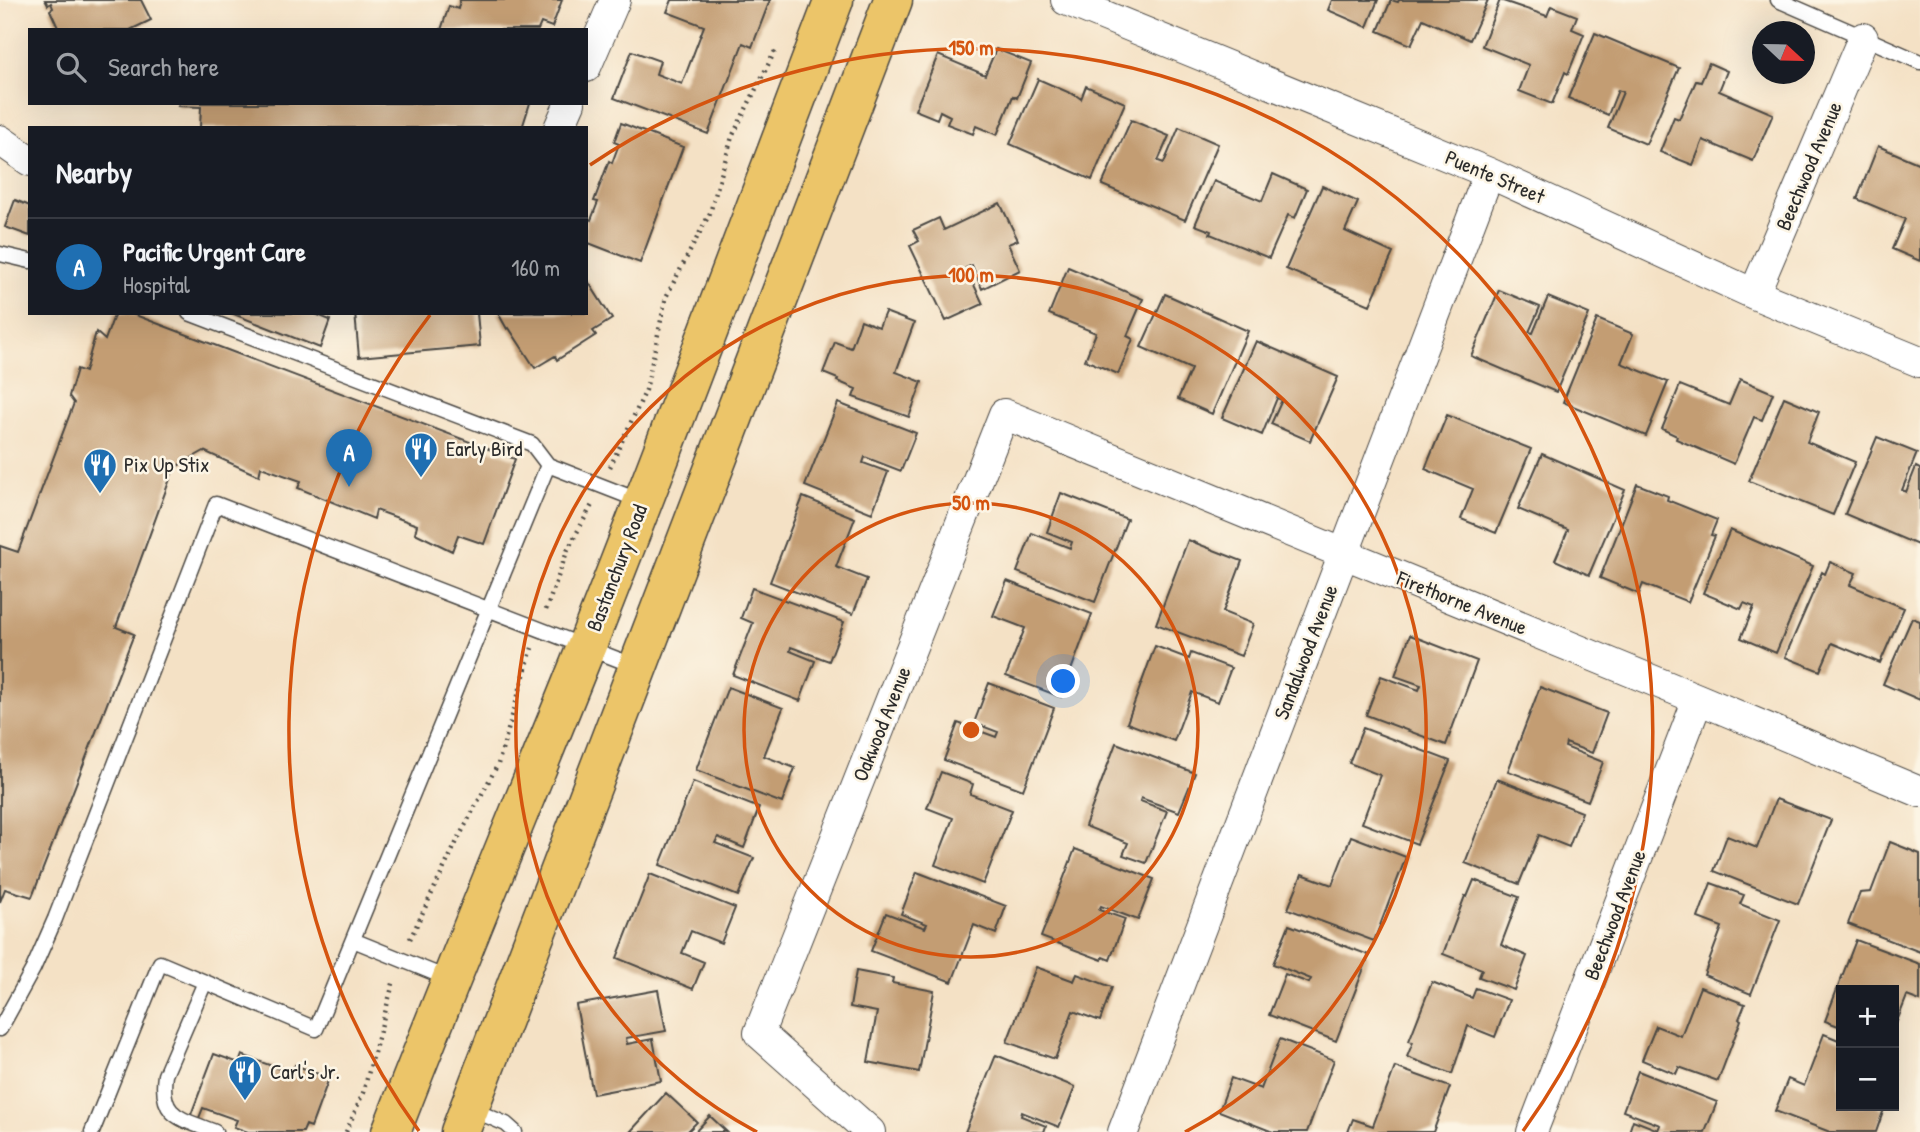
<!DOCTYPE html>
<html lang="en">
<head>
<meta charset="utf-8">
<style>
	:root { --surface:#171b24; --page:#242831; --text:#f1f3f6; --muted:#9ea1a6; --line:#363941; --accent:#1f6fb2 }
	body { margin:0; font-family:"Patrick Hand",sans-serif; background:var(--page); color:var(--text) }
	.controls { position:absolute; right:21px; bottom:21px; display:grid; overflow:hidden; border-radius:0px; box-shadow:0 7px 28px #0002 }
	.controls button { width:63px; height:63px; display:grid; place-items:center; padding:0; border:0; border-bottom:2px solid var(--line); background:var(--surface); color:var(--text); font:35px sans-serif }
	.compass { position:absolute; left:1752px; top:21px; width:63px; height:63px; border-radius:50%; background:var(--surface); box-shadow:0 7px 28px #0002; rotate:112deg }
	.you { position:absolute; left:1064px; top:682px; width:24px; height:24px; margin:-18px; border:5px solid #fff; border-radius:50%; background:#1a73e8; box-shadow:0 0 0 10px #1a73e833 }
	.badge { display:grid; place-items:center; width:46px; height:46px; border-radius:50%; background:var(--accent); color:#fff; font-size:23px; font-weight:700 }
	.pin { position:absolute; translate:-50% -58px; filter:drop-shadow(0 2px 4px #0008) }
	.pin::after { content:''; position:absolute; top:37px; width:24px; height:21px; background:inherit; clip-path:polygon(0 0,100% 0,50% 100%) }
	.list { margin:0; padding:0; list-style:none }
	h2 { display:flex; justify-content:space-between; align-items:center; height:91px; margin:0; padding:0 28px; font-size:30px }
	h2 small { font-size:23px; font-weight:400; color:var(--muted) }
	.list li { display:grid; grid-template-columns:46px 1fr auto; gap:21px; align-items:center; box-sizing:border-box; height:98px; padding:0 28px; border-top:2px solid var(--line) }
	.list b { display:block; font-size:26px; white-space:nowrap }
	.list p { margin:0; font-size:23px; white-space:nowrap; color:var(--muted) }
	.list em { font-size:23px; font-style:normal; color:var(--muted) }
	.icon { flex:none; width:38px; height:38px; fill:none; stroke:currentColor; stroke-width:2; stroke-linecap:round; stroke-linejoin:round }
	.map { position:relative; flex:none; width:1920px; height:1132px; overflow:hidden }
	.search { position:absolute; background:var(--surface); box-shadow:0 7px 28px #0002; left:28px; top:28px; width:560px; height:77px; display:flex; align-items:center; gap:18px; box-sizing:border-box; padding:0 24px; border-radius:0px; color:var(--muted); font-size:26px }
	.panel { position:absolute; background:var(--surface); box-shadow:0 7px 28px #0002; left:28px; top:126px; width:560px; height:189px; border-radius:0px }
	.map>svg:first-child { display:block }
	.building { fill:#c39d73 }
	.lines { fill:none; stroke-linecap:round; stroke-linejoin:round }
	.lane-casing { stroke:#494642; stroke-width:17 }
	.street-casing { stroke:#494642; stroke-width:32 }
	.primary-casing { stroke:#494642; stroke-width:41 }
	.path { stroke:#494642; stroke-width:4.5; stroke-dasharray:2 5; stroke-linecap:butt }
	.lane { stroke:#fff; stroke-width:14 }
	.street { stroke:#fff; stroke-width:30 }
	.primary { stroke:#ecc569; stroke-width:38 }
	.ring { fill:none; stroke:#d5540f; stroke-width:3.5 }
	.labels { text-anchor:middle; stroke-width:5; stroke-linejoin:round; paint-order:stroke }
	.street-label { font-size:21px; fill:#2b2b2b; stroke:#fcf5e5 }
	.poi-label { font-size:21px; fill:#2b2b2b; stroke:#fcf5e5; text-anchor:start }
	.centre { fill:#d5540f; stroke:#fcf5e5; stroke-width:3.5 }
	.ring-label { font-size:21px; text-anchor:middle; font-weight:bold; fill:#d5540f; stroke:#fcf5e5; stroke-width:5; stroke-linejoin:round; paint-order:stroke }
</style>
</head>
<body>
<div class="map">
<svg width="1920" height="1132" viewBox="0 0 1920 1132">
	<rect width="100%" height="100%" fill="#fcf5e5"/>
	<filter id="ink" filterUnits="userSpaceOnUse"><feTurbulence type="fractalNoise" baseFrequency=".0143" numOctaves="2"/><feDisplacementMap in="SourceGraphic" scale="14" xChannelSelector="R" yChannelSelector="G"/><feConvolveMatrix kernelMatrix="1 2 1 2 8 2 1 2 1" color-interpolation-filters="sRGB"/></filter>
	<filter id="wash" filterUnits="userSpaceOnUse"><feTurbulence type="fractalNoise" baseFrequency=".00686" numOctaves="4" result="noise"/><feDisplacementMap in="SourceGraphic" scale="28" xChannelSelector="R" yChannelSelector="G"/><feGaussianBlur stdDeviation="1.57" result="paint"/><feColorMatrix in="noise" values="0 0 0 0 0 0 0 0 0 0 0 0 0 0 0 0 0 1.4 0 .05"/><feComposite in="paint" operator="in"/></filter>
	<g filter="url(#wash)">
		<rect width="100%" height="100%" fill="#f4e1c5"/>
		<g id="blocks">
			<path class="building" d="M45 0H141L151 20 130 30H59L50 10 53 8 51 3 48 5Z
				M460 0H562L552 27 541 23 538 30H441L449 6 458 9Z
				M672 0H770L752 47 743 43 708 134 614 98 632 51 660 61 656 74 682 84 704 26 667 12Z
				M1332 0H1378L1367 27 1328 10Z
				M1391 0 1398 2 1399 0H1488L1470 40 1423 19 1411 45 1378 31Z
				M1500 0 1547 16 1551 6 1577 16 1572 29 1584 34 1568 74 1565 72 1552 104 1519 91 1529 65 1482 46Z
				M1595 33 1679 68 1646 144 1608 128 1623 92 1618 90 1608 115 1568 98Z
				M996 49 1031 63 1017 98 1013 96 997 135 976 126 973 134 947 124 950 116 940 111 937 119 915 110 938 55 985 75Z
				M1709 63 1727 71 1719 91 1773 114 1753 161 1703 140 1693 165 1660 152 1674 117 1679 119 1696 81 1701 82Z
				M1038 79 1077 96 1081 99 1086 86 1125 103 1092 180 1010 144Z
				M179 103H530L522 128H200L201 107 178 106Z
				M1131 120 1169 136 1158 161 1164 163 1179 127 1218 144 1185 220 1102 185Z
				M621 123 683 147 640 263 586 242V218L591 220 598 202 594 201 609 161 612 163 619 144 614 142Z
				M1878 146 1920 164V261L1892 249 1905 219 1857 199Z
				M1273 174 1307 189 1295 218 1288 215 1269 258 1210 234 1211 231 1195 225 1214 181 1262 201Z
				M1322 186 1358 202 1345 231 1393 253 1370 305 1286 269Z
				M15 200 30 206V236L5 227Z
				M1000 203 1018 240 1008 244 1020 270 982 289 972 265 966 268 983 304 946 321 910 246 919 241 913 230 939 218 944 230Z
				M1068 267 1143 299 1127 336 1133 339 1118 374 1085 360 1096 333 1049 314Z
				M586 278 612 319 593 331 596 335 557 360 555 356 535 368 509 328 507 329 498 313H586Z
				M1499 290 1540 307 1529 332 1533 333 1548 297 1589 314 1556 392 1471 356Z
				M1165 294 1248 331 1212 414 1178 399 1191 369 1141 347Z
				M885 312 914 323 896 372 922 382 909 417 853 397 856 389 837 381 838 379 823 373 835 342 851 348 861 320 879 327Z
				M115 313H130L515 459 484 544 458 535 452 551 415 533 417 525 376 510 374 519 298 488 301 481 261 467 259 476 204 451 174 468 116 627 134 634 32 897 5 889 0 902V546L18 552 74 403 69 396 77 369 85 372 96 332 105 340Z
				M231 313H313L330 320 320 348Z
				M355 313H477L480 346 359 357Z
				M1597 319 1633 334 1621 363 1668 382 1646 436 1563 402Z
				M1256 341 1338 377 1310 441 1271 424 1282 400 1277 398 1262 435 1222 418Z
				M1740 379 1773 393 1762 420 1754 417 1734 464 1676 439 1677 436 1662 429 1680 385 1729 405Z
				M1784 397 1819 412 1807 442 1855 462 1833 515 1749 481Z
				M838 403 916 433 901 471 865 457 863 463 888 472 872 513 805 486Z
				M1447 415 1531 449 1496 533 1461 519 1473 489 1425 469Z
				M1877 437 1917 453 1902 490 1906 492 1916 467 1920 469V546L1845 514Z
				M1542 454 1625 490 1589 575 1555 560 1568 530 1518 509Z
				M1637 484 1668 496 1667 500 1717 520 1711 535 1715 536 1688 602 1643 584 1639 594 1600 578Z
				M1061 493 1127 519 1095 602 1017 572 1032 533 1070 548 1072 542 1047 532Z
				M803 497 855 518 836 567 867 579 853 614 770 582Z
				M1730 530 1813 566 1776 653 1741 638 1754 607 1744 603 1741 609 1703 593Z
				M1188 540 1242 561 1223 612 1253 624 1241 656 1156 624Z
				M1830 562 1856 573 1850 585 1904 608 1880 663 1832 643 1820 671 1785 657 1822 572 1825 574Z
				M1007 581 1092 614 1061 697 1006 676 1025 628 993 616Z
				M752 588 844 622 829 661 791 647 790 651 815 661 800 701 733 675 753 623 741 618Z
				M1912 618 1920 621V700L1883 684Z
				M1410 635 1477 661 1446 745 1366 715 1381 676 1419 690 1421 685 1395 676Z
				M1155 646 1189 659 1191 653 1231 668 1218 702 1192 692 1174 741 1127 723Z
				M989 683 1054 708 1023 790 944 760 958 723 996 737 998 732 974 723Z
				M728 687 783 708 764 756 795 768 782 803 696 770Z
				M1540 687 1607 713 1592 753 1566 743 1565 747 1603 762 1588 801 1508 771Z
				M1363 728 1450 761 1417 844 1362 823 1380 775 1349 763Z
				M1116 743 1195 773 1179 812 1141 798 1140 801 1167 811 1146 863 1123 855 1128 843 1085 826Z
				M941 772 973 784 970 794 1012 810 983 884 935 865 953 818 927 808Z
				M1497 779 1582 812 1569 847 1539 835 1519 884 1465 863Z
				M693 782 759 808 744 848 718 837 715 843 754 858 738 896 660 865Z
				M1776 799 1831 820 1798 904 1714 871 1727 836 1757 848Z
				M1351 836 1406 857 1374 941 1288 909 1302 874 1332 885Z
				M1890 842 1920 854V952L1848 924 1860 893 1871 892Z
				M1075 849 1154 879 1138 920 1101 906 1099 910 1125 919 1110 960 1103 957 1102 960 1041 937Z
				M917 872 1006 906 996 934 974 925 952 982 871 951 886 913 925 928 927 924 901 914Z
				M650 874 735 908 721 943 691 931 682 953 704 962 693 989 617 958Z
				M1474 880 1519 897 1501 945 1527 956 1514 990 1479 977 1482 969 1443 954 1465 896 1467 897Z
				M1711 883 1744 895 1740 904 1780 920 1751 994 1704 975 1722 927 1698 918Z
				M1289 925 1369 955 1336 1041 1269 1015 1285 974 1309 983 1311 979 1273 964Z
				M1856 940 1920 964V1001L1907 996 1894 1029V990H1841V1027L1825 1021Z
				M1036 967 1074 981 1077 974 1112 987 1100 1021 1073 1011 1055 1059 1007 1042Z
				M856 971 893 978 892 983 934 991 919 1072 868 1062 877 1012 850 1007Z
				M1432 982 1472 998 1476 988 1509 1000 1495 1037 1468 1026 1452 1074 1407 1057 1413 1042 1409 1041Z
				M1700 987 1745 1004 1739 1019 1741 1020 1718 1081 1679 1067 1676 1074 1642 1060 1656 1026 1681 1036Z
				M658 990 666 1031 626 1038 627 1044 653 1039 661 1081 593 1094 576 1005Z
				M1824 1034 1841 1041V1106H1876L1884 1109 1876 1132H1830L1775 1111 1788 1079 1804 1086Z
				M1280 1039 1334 1060 1307 1132H1273L1219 1111 1231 1078 1261 1089Z
				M214 1054 239 1063 242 1055 291 1073 295 1065 329 1078 311 1127 306 1125 303 1132H248L234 1127 237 1120 203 1108 197 1123 189 1120Z
				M996 1055 1075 1087 1059 1127 1022 1112 1021 1116 1046 1126 1044 1132H965Z
				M1395 1067 1450 1087 1433 1132H1348L1353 1119 1373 1126Z
				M1638 1071 1717 1102 1705 1132H1629L1633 1120 1658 1130 1660 1125 1623 1111Z
				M666 1093 697 1122 687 1132H630Z
				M710 1116 727 1132H695Z"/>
		</g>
	</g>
	<g filter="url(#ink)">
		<use href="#blocks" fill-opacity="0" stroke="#494642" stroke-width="2"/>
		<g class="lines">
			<g class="lane-casing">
				<path id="lane" d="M1778 0 1920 62
					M0 254 30 261
					M189 313 532 444 548 465 643 502
					M353 940 449 979
					M205 982 165 1075C159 1118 181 1118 215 1132
					M0 1029 33 969 55 919 216 504 635 666
					M471 1109 506 1124 515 1132
					M92 1132 160 963 316 1029 548 465"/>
			</g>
			<g class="street-casing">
				<path id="street" d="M1066 0 1489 173 1754 294 1920 362
					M586 67 615 0
					M559 128 570 103
					M0 140 30 161
					M1754 294 1863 38
					M870 1132 759 1033 1004 414 1698 699 1920 792
					M1123 1132 1489 173
					M1532 1132 1698 699"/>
			</g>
			<g class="primary-casing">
				<path id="primary" d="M391 1132C454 969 522 807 587 645 672 431 752 215 834 0
					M460 1132 893 0"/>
			</g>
			<path class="path" d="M610 467 646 390 666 297 710 213 732 137 775 51
				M546 610 568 549 593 503
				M410 939 460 835 498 764 532 648
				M346 1132 363 1093 394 980"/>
			<use href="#lane" class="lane"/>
			<use href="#street" class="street"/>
			<use href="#primary" class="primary"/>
		</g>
	</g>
	<g class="ring">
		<circle cx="971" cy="730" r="227"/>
		<path d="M757 1132A455 455 0 1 1 1185 1132"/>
		<path d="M419 1131A682 682 0 0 1 430 315M590 165A682 682 0 0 1 1523 1131"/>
	</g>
	<defs>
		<g id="restaurant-pin" transform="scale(1.75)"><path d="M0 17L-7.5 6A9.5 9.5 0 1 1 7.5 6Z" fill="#1f6fb2" stroke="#fcf5e5"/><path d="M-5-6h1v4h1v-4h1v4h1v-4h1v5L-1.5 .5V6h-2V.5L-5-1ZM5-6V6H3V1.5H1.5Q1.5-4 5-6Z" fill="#fff"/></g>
	</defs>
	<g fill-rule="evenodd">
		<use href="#restaurant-pin" x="421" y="449"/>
		<use href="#restaurant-pin" x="100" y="465"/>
		<use href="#restaurant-pin" x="245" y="1072"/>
	</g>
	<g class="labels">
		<g class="street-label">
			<text transform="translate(1809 166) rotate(-67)" y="7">Beechwood Avenue</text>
			<text transform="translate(1495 177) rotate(23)" y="7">Puente Street</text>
			<text transform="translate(617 568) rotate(-69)" y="7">Bastanchury Road</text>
			<text transform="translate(1462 603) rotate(22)" y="7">Firethorne Avenue</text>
			<text transform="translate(1306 652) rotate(-69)" y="7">Sandalwood Avenue</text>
			<text transform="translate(882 724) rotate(-68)" y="7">Oakwood Avenue</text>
			<text transform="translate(1615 915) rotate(-69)" y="7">Beechwood Avenue</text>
		</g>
		<g class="poi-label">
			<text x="446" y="456">Early Bird</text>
			<text x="124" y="472">Pix Up Stix</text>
			<text x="270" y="1079">Carl's Jr.</text>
		</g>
	</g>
	<circle cx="971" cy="730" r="10" class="centre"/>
	<g class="ring-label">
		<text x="971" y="55">150 m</text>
		<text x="971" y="282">100 m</text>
		<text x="971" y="510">50 m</text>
	</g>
</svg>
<div class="controls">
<button>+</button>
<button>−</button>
</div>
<svg class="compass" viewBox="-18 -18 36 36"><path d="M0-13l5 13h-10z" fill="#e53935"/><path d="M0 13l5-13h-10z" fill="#9ea1a6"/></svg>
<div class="you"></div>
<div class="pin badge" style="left:349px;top:487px">A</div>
<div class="search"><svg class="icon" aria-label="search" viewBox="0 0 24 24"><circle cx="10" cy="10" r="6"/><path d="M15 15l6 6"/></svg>Search here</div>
<section class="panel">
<h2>Nearby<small></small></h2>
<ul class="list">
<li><span class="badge">A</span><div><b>Pacific Urgent Care</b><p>Hospital</p></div><em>160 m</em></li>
</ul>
</section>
</div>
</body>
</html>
